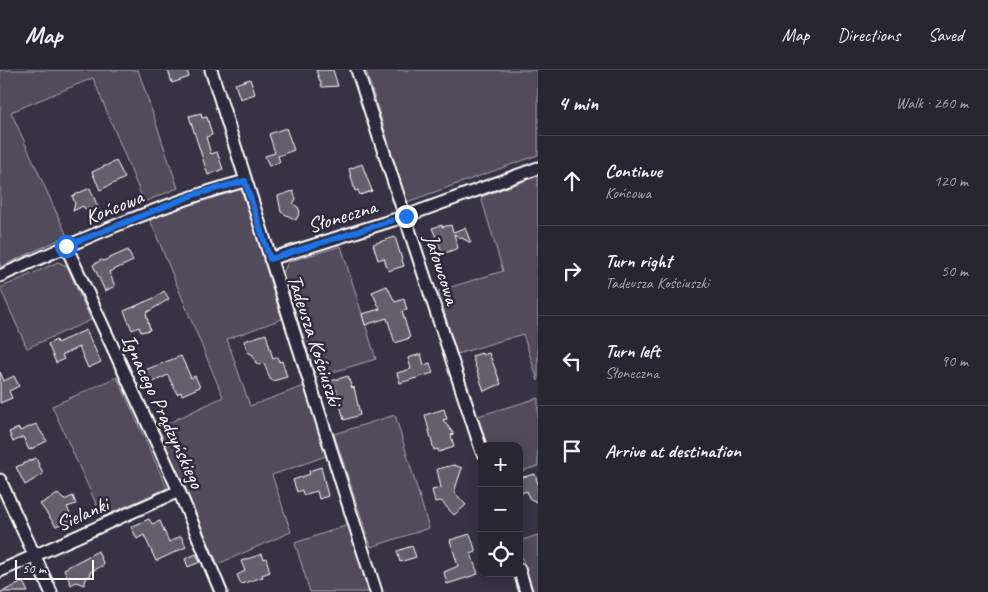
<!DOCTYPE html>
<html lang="en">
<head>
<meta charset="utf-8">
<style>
	:root { --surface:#292634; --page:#353240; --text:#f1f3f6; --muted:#a5a5ac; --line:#45434f }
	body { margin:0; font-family:Caveat,sans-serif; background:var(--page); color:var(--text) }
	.controls { position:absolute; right:15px; bottom:15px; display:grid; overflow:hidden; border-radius:10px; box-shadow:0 2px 12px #0003 }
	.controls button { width:45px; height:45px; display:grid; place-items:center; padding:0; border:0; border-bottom:1px solid var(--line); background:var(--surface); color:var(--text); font:25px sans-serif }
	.scale { position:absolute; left:15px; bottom:12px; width:79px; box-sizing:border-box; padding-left:5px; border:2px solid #fff; border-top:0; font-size:14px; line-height:18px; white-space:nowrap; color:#fff; -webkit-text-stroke:4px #2f2a3d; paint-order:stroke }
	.stop { position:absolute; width:15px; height:15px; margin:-11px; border:4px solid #1a73e8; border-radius:50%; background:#fff }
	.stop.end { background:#1a73e8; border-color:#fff; box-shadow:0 1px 5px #0008 }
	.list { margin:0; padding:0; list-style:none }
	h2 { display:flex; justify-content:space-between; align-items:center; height:65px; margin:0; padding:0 20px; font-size:21px }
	h2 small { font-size:16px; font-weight:400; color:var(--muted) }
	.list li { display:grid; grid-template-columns:32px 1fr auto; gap:15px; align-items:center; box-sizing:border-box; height:90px; padding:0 20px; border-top:1px solid var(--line) }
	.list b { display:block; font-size:19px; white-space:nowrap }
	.list p { margin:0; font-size:16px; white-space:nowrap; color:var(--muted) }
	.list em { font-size:16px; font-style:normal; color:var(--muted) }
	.icon { flex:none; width:28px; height:28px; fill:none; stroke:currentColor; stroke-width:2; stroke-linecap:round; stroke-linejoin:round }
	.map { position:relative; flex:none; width:538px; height:522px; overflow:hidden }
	header { display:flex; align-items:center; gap:30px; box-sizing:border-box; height:70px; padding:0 25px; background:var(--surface); border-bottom:1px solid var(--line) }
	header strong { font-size:24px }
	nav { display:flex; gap:28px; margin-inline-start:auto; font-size:18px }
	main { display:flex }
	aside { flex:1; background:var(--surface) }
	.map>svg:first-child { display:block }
	.green { fill:#514c5c; stroke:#a8a6ae }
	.building { fill:#635f6d; stroke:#fff }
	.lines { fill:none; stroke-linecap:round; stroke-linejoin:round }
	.street-casing { stroke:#fff; stroke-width:15 }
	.street { stroke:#2f2a3d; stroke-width:11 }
	.route { stroke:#1a73e8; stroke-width:6 }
	.labels { text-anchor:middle; stroke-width:5; stroke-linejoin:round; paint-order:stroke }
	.street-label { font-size:21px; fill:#fff; stroke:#2f2a3d }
</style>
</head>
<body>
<header>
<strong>Map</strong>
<nav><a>Map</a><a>Directions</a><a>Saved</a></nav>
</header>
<main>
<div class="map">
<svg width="538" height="522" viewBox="0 0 538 522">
	<rect width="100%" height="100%" fill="#373345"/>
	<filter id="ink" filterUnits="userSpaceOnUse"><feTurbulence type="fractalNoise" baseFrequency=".02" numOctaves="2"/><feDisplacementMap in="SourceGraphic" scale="10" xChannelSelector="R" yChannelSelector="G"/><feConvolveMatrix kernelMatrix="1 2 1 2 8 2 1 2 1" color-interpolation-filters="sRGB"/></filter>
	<g filter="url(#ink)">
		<path class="green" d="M0 0H138L178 118 144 132 93 8 11 42 67 166 0 197Z
			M366 0H538V85L407 132Z
			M538 106V311L523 264 457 284 438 221 503 201 481 127Z
			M241 117 282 249 227 269 250 336 304 316 326 386 272 405 291 462 218 494 158 358 223 327 150 150 182 136Z
			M341 176 376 289 316 307 283 203 288 192Z
			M58 192 67 196 91 250 27 278 0 218Z
			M117 307 167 418 102 447 52 336Z
			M538 328V396L519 402V376H487L478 346Z
			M395 345 429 458 371 477 334 364Z
			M348 455 369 522H310L295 473Z
			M538 465V522H533L519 478V471Z"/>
		<path class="building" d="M168 0H187L189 7 172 13Z
			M316 0H333L338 16 322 17Z
			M250 9 255 24 240 29 235 14Z
			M201 43 202 48 207 47 212 65 206 67 211 84 217 82 223 99 208 105 189 46Z
			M286 58 294 80 278 86 280 92 269 96 265 86 275 83 269 64Z
			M116 91 125 108 100 120 92 102Z
			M362 94 372 121 360 125 358 120 355 121 349 99Z
			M90 118 99 140 91 144 88 138 85 139 83 136 73 141 75 133 72 126Z
			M293 121 296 129 293 134 298 137 300 142 296 150 281 142 278 126Z
			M442 155V157L451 155 453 162 465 158 471 173 454 164 458 178 443 184 432 158Z
			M395 167 404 196 388 201 384 188 378 190 373 174Z
			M128 180 133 191 109 202 115 216 105 221 93 195 101 190 103 191Z
			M387 216 395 232 404 229 407 240 402 241 410 268 395 273 387 248 365 255 362 244 380 239 372 222Z
			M164 221 169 229 146 243 150 260 141 262 139 257 132 260 124 241 154 228Z
			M86 260 101 292 88 298 79 277 62 285 64 289 56 293 48 274 56 270 57 273Z
			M266 264 273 289 278 287 279 292 282 291 287 307 273 311 270 309 264 293 259 295 256 293 253 285 248 282 244 271Z
			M482 283V285L489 283 501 314 484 321 472 286Z
			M421 284 424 295 430 293 433 303 400 313 397 303 411 299 408 288Z
			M181 286 191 308 195 306 200 317 182 325 181 322 177 324 168 305 151 313 145 300Z
			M0 302 4 311 14 306 19 316 9 321 12 328 0 333Z
			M348 306 352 318 354 317 360 345 344 350 336 319 333 320 331 311Z
			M444 339 447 349 443 350 454 364 451 365 454 377 439 382 438 379 434 380 425 345Z
			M36 354 47 371 29 380 23 367 13 372 9 362 19 358 20 361Z
			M36 388 43 404 25 415 16 397Z
			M454 395 462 398 454 422 466 435 454 445 441 431 435 432 432 420 441 418 437 399Z
			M321 397 328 426 319 429 317 421 303 425 302 420 297 422 293 410 310 404 309 401Z
			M535 404 538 414V433L529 428 527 421 519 424V408Z
			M58 424 64 430 73 426 76 434 67 437 72 449 56 456 40 434Z
			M149 449 152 454 160 451 169 472 181 466 186 477 156 491 144 465 137 469 131 457Z
			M470 464 476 482 471 484 478 504 447 514 444 502 458 496 450 470Z
			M412 476 416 487 400 492 397 481Z
			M98 481 104 495 90 502 91 505 87 507 84 515 76 512 71 515 64 499Z
			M196 484 200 492 188 497 185 489Z
			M262 484 264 489 266 488 270 502 262 505 263 507 241 514 237 505 245 501 241 491Z
			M23 512 28 522H1Z"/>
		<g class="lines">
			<g class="street-casing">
				<path id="street" d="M211 0 376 522
					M357 0 482 382
					M66 176 179 421 221 522
					M270 189 406 146 538 98
					M0 206C80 170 160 134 245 111
					M0 410 51 522
					M519 499 526 522
					M0 501 179 421"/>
			</g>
			<use href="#street" class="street"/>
		</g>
	</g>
	<g class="lines" filter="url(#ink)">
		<path class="route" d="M66 176 196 124 245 111 270 189 406 146"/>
	</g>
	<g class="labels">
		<g class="street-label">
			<text transform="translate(114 137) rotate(-22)" y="7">Końcowa</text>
			<text transform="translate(342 146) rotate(-17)" y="7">Słoneczna</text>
			<text transform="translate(442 199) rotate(72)" y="7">Jałowcowa</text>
			<text transform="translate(315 270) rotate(72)" y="7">Tadeusza Kościuszki</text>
			<text transform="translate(163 341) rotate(65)" y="7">Ignacego Prądzyńskiego</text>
			<text transform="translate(82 444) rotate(-24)" y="7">Sielanki</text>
		</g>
	</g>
</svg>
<div class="controls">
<button>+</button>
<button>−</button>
<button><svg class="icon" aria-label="locate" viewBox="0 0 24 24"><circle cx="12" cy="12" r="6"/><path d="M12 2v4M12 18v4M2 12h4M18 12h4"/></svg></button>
</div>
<div class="scale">50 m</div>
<div class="stop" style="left:66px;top:176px"></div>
<div class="stop end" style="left:406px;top:146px"></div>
</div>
<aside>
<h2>4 min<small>Walk · 260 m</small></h2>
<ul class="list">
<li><svg class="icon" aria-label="ahead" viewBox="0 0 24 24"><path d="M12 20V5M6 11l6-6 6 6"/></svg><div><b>Continue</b><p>Końcowa</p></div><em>120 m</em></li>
<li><svg class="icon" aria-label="right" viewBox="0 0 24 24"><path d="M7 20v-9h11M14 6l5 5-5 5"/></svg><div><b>Turn right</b><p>Tadeusza Kościuszki</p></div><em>50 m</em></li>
<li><svg class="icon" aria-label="left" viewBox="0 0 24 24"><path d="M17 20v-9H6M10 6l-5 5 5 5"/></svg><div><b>Turn left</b><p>Słoneczna</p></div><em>90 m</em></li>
<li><svg class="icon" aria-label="arrive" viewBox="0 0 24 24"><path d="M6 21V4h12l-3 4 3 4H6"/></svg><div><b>Arrive at destination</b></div></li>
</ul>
</aside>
</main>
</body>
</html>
